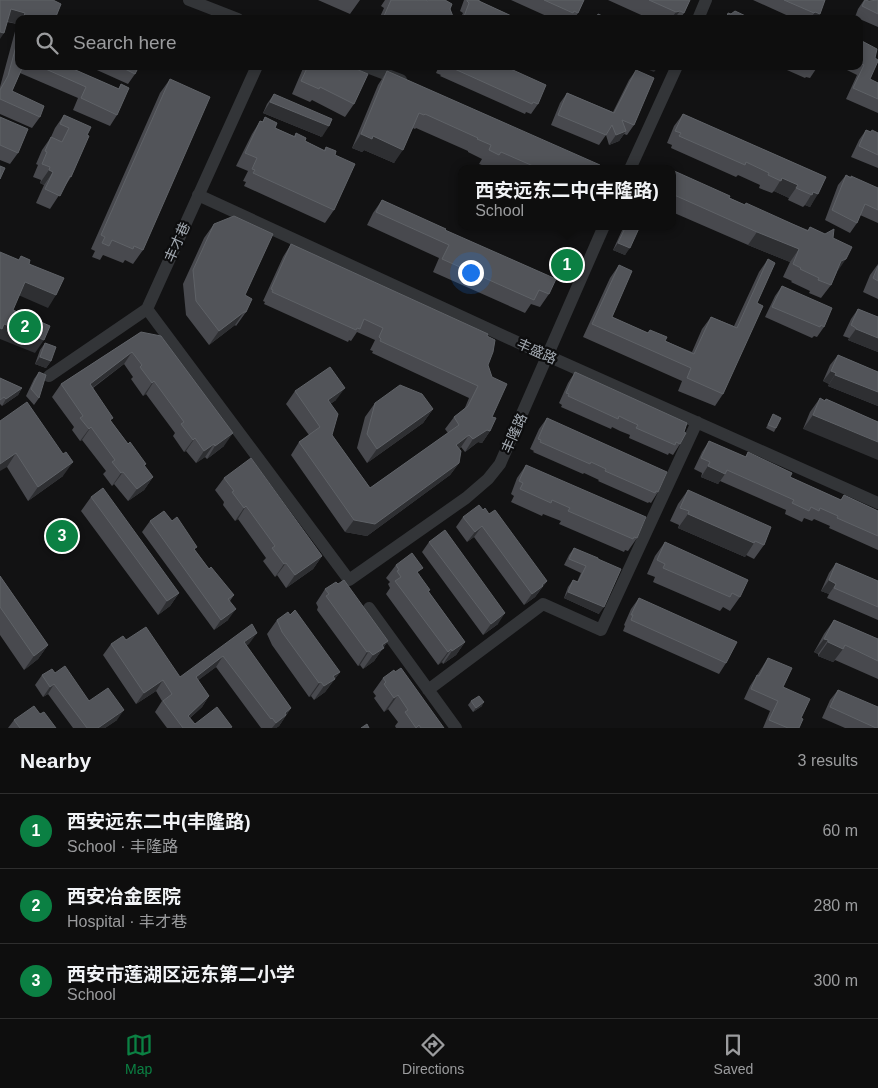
<!DOCTYPE html>
<html lang="en">
<head>
<meta charset="utf-8">
<style>
	:root { --surface:#0e0e0e; --page:#1c1c1c; --text:#f1f3f6; --muted:#9b9c9e; --line:#2e2e2e; --accent:#0b8043 }
	body { margin:0; font-family:Helvetica,"Noto Sans SC",sans-serif; background:var(--page); color:var(--text) }
	.you { position:absolute; left:470px; top:272px; width:18px; height:18px; margin:-12px; border:4px solid #fff; border-radius:50%; background:#1a73e8; box-shadow:0 0 0 8px #1a73e833 }
	.badge { display:grid; place-items:center; width:32px; height:32px; border-radius:50%; background:var(--accent); color:#fff; font-size:16px; font-weight:700 }
	.pin { position:absolute; translate:-50% -50%; border:2px solid #fff; box-shadow:0 1px 5px #0006 }
	.popup { position:absolute; left:458px; top:165px; width:218px; height:65px; box-sizing:border-box; display:grid; place-content:center; border-radius:10px; background:var(--surface); filter:drop-shadow(0 1px 4px #0005); font-size:16px; white-space:nowrap; color:var(--muted) }
	.popup b { font-size:19px; color:var(--text) }
	.popup::after { content:''; position:absolute; left:50%; top:100%; margin-left:-10px; border:10px solid transparent; border-top-color:var(--surface) }
	.list { margin:0; padding:0; list-style:none }
	h2 { display:flex; justify-content:space-between; align-items:center; height:65px; margin:0; padding:0 20px; font-size:21px }
	h2 small { font-size:16px; font-weight:400; color:var(--muted) }
	.list li { display:grid; grid-template-columns:32px 1fr auto; gap:15px; align-items:center; box-sizing:border-box; height:75px; padding:0 20px; border-top:1px solid var(--line) }
	.list b { display:block; font-size:19px; white-space:nowrap }
	.list p { margin:0; font-size:16px; white-space:nowrap; color:var(--muted) }
	.list em { font-size:16px; font-style:normal; color:var(--muted) }
	.icon { flex:none; width:28px; height:28px; fill:none; stroke:currentColor; stroke-width:2; stroke-linecap:round; stroke-linejoin:round }
	.map { position:relative; flex:none; width:878px; height:728px; overflow:hidden }
	.search { position:absolute; background:var(--surface); box-shadow:0 2px 8px #0003; left:15px; right:15px; top:15px; height:55px; display:flex; align-items:center; gap:12px; box-sizing:border-box; padding:0 18px; border-radius:10px; color:var(--muted); font-size:19px }
	.sheet { height:290px; background:var(--surface) }
	nav { display:flex; justify-content:space-around; align-items:center; box-sizing:border-box; height:70px; border-top:1px solid var(--line); background:var(--surface); font-size:14px; color:var(--muted) }
	nav a { display:grid; justify-items:center; gap:2px }
	nav .on { color:var(--accent) }
	.map>svg:first-child { display:block }
	.lines { fill:none; stroke-linecap:round; stroke-linejoin:round }
	.minor { stroke:#333538; stroke-width:12 }
	.wall { fill:#48494e }
	.shaded-wall { fill:#2e2f32 }
	.building { fill:#525459; stroke:#5f6267 }
	.labels { text-anchor:middle; stroke-width:4.5; stroke-linejoin:round; paint-order:stroke }
	.street-label { font-size:14px; fill:#a4abb3; stroke:#0d0d0e }
</style>
</head>
<body>
<div class="map">
<svg width="878" height="728" viewBox="0 0 878 728">
	<rect width="100%" height="100%" fill="#121213"/>
	<g class="lines">
		<path class="minor" d="M189 0 238 19
			M698 19 706 0
			M364 66 401 80
			M630 169 677 66
			M198 195 530 348 878 503
			M147 309 349 580 466 498 488 479 500 464 604 226
			M49 376 147 309 257 66
			M369 608 456 728
			M428 690 543 604 601 630 697 422"/>
	</g>
	<path class="wall" d="M0 0 55 19H19V66H72L71 68 118 89 121 84 117 115 110 126 73 110 78 98 20 73 12 91 40 117 32 128 0 114V87L17 24 7 22Z
		M318 0H360L350 14Z
		M385 0H427V1L450 9 454 19H379L384 8 381 6Z
		M464 0H479V1L518 19H460L463 13 460 11Z
		M511 0H584L578 13 574 19H553Z
		M608 0H690L684 13 680 19H650Z
		M753 0H825L816 19H795Z
		M864 0 869 1 878 0V27L855 17 858 9Z
		M859 42 870 79 878 83V113L846 99 857 75 839 66H859Z
		M88 66H139L135 74 128 84Z
		M304 66H349L354 104 345 117 312 100 310 102 292 94Z
		M439 66H504L538 104 531 114 526 112 525 114 440 76 441 75 436 73Z
		M539 66H553L551 69 546 67 545 69Z
		M582 66H589L588 69Z
		M778 66H818L810 78 806 77 805 78Z
		M636 70 634 125 627 135 624 134 619 141 609 145 606 135 599 145 551 125 560 103 567 93 613 112 629 80Z
		M387 71 602 169H500L492 165 490 168 479 164 482 159 468 152V151L416 128 415 129 413 128 394 163 364 150 362 152 352 148 378 85Z
		M170 79 143 250 133 264 125 260 123 263 103 255 100 260 92 257 95 251 91 249 160 93Z
		M274 94 322 137 263 113 267 104Z
		M683 114 826 177 810 207 805 205 803 207 788 200 789 198 774 191 772 193 759 188 760 185 738 175 736 177 671 148 672 145 667 143 674 126Z
		M64 115 87 135 71 177 50 209 36 203 44 185 40 183 41 180 33 177 38 165 36 164 42 150 51 137 55 128Z
		M0 117 18 153 10 164 0 160Z
		M265 117 275 128 294 136 296 133 305 141 324 150 326 147 335 155 334 210 325 223 244 186 246 182 243 181 248 171 236 166 252 134 260 121 262 122Z
		M866 130 871 132 878 133V168L851 157 859 140Z
		M672 170 745 205 808 230 810 227 833 238 837 272 831 285 821 298 809 293 810 291 791 282 792 281 783 277 790 262 748 245 672 212Z
		M846 175 878 188V223L860 215 857 223 850 233 825 220 838 185Z
		M382 200 445 230 549 294 540 307 531 304 525 313 433 272 439 258 367 225 373 213Z
		M214 224 245 295 246 312 236 326 235 325 209 345 186 315 183 284 204 238Z
		M624 226H640L625 255 613 250Z
		M291 244 487 336 488 365 492 417 490 431 482 443 478 442 465 452 461 447 459 449V463L450 475 367 536 345 532 291 455 299 442 309 435 286 404 295 391 336 400 330 404 332 435 370 488 448 433 445 429 454 417 464 410 469 398 372 353 373 351 370 350 375 340 357 332 351 341 349 340 348 342 264 304 265 302 263 301 283 257Z
		M768 259 757 303 723 394 715 406 678 391 682 381 583 337 610 278 619 265 612 317 648 333 650 330 665 341 692 352 702 329 711 317 734 326 759 272Z
		M878 264V299L863 292 870 275Z
		M782 286 824 327 817 337 814 336 812 338 765 317 775 296Z
		M858 309 878 317V352L848 340 849 338 843 336 851 319Z
		M141 332 224 446 207 459 205 457 196 463 186 451 184 452 173 436 175 433 146 394 143 396 131 379 133 377 124 364 93 388 111 421 128 444 146 464 144 466 153 477 144 490 128 501 114 484 112 486 103 474 106 471 82 440 80 441 72 430 74 427 52 397 61 384Z
		M45 343 51 361 46 368 35 364 40 350Z
		M838 355 878 372V406L828 386 829 384 823 381 830 365Z
		M39 372V398L34 405 26 396 34 379Z
		M575 372 684 432 680 444 673 455 669 453 668 455 629 438 630 435 620 431 612 427 611 429 561 407 562 405 559 403 568 383Z
		M0 378 22 388 18 395 2 406 0 404Z
		M820 398 824 401 826 399 878 422 803 429 810 412Z
		M375 403 433 409 423 423 367 463 357 448 365 417Z
		M773 414 776 428 774 432 766 428Z
		M547 418 658 492 651 503 649 502 648 503 598 481 599 480 584 473 583 474 533 452 534 451 530 449 539 429Z
		M0 421 63 476 28 501 7 467Z
		M709 441 745 457 748 452 790 477 841 500 844 495 878 511V550L829 528 830 526 814 519 812 521 804 518 802 522 785 514 786 510 720 481 718 484 701 477 702 473 694 469 702 452Z
		M526 465 637 538 628 551 625 550 624 552 559 524 561 521 543 514 542 516 511 502 514 496 511 494 517 478Z
		M224 478 322 556 313 569 286 588 277 575 275 577 263 561 266 558 238 519 235 521 223 505 224 502 215 490Z
		M688 490 764 545 754 559 746 555 745 557 678 528 679 525 670 521 678 504Z
		M91 497 179 593 170 606 158 615 81 511Z
		M483 510 547 581 535 597 524 605 474 537 467 542 456 527 463 517Z
		M150 521 195 550 209 569 234 595 230 601 228 620 214 630 142 532Z
		M429 542 498 624 483 635 422 552Z
		M665 542 740 597 730 611 723 607 720 611 653 582 655 577 647 574 655 556Z
		M574 548 598 559 599 614 564 598 568 587 573 580 577 582 581 573 564 565 569 555Z
		M836 563 878 581V620L827 598 829 594 821 591 829 573Z
		M396 565 419 574 429 592 465 642 456 655 443 664 442 662 438 665 386 594 390 588 388 584 390 582 386 578Z
		M0 576 48 645 38 659 24 670 0 635Z
		M325 589 388 641 374 661 363 669 360 665 358 666 317 610 318 607 316 603Z
		M639 598 726 663 719 674 623 631 625 626 624 625 631 609Z
		M277 620 340 672 325 692 314 700 311 696 309 697 272 645 267 634Z
		M834 620 878 639V679L835 660 833 662 818 656V654L814 652 824 634Z
		M126 640 180 677 249 644 246 646 291 708 279 726 276 728H261L216 667 198 680 209 696 202 707 190 718 195 724 231 728H167L155 712 162 701 156 691 136 704 103 655 111 644Z
		M768 658 783 687 801 718 799 728H763L770 711 744 699 750 686Z
		M55 673 89 701 117 720 105 728H73L48 694 43 697 35 685 42 675Z
		M383 678 444 728H396L395 726 398 722 388 709 384 712 374 698 376 696 373 692Z
		M838 690 878 728H845L822 718 830 700Z
		M471 701 482 706 473 712 468 705Z
		M40 714 56 728H8L14 720Z"/>
	<path class="shaded-wall" d="M11 9 25 13 21 19H19V22L17 24 3 20Z
		M680 11 674 19H671L676 12Z
		M815 12 820 14 816 19H810Z
		M0 32 4 33 0 39Z
		M640 66H659L654 72Z
		M270 102 329 126 322 137 263 113Z
		M626 131 619 141 609 145 616 135Z
		M361 134 373 136 403 150 394 163 364 150 362 152 352 148Z
		M49 170 53 172 44 185 40 183Z
		M782 178 798 185 789 198 774 191Z
		M813 192 818 194 810 207 805 205Z
		M757 232 799 249 790 262 748 245Z
		M618 243 630 248 625 255 613 250Z
		M846 259 837 272 832 274 841 261Z
		M25 282 56 295 48 308 16 294Z
		M244 312 235 325 209 345 219 331Z
		M4 324 44 340 35 353 0 339V328Z
		M856 329 878 338V352L848 340Z
		M132 352 124 364 81 396 90 384Z
		M40 357 51 361 46 368 35 364Z
		M831 371 836 373 829 384 823 381Z
		M835 375 878 392V406L828 386Z
		M154 381 146 394 143 396 152 383Z
		M22 388 18 395 2 406 6 399Z
		M345 388 336 400 319 412 328 400Z
		M433 409 423 423 367 463 377 449Z
		M813 415 878 442V460L803 429Z
		M91 427 82 440 80 441 89 429Z
		M487 430 490 431 482 443 478 442 465 452 473 439Z
		M233 433 224 446 207 459 215 446Z
		M469 435 461 447 448 458 456 445Z
		M195 438 186 451 184 452 193 440Z
		M214 444 205 457 196 463 204 451Z
		M16 453 7 467 0 471V464Z
		M73 462 63 476 28 501 38 487Z
		M459 463 450 475 367 536 345 532 354 520Z
		M708 466 725 474 718 484 701 477Z
		M123 472 114 484 112 486 121 473Z
		M153 477 144 490 128 501 137 489Z
		M246 506 238 519 235 521 244 508Z
		M688 514 754 543 745 557 678 528Z
		M482 526 474 537 467 542 475 532Z
		M322 556 313 569 286 588 295 575Z
		M286 563 277 575 275 577 284 564Z
		M829 580 836 584 829 594 821 591Z
		M547 581 535 597 524 605 532 594Z
		M568 592 604 607 599 614 564 598Z
		M179 593 170 606 158 615 167 601Z
		M236 609 228 620 214 630 221 620Z
		M505 613 498 624 483 635 491 624Z
		M257 633 249 644 236 653 244 642Z
		M824 639 828 640 818 654 814 652Z
		M388 641 374 661 363 669 373 655 382 645Z
		M465 642 456 655 443 664 452 651Z
		M828 642 843 649 833 662 818 656Z
		M48 645 38 659 24 670 34 656Z
		M451 649 442 662 438 665 448 652Z
		M369 651 360 665 358 666 367 652Z
		M223 656 216 667 188 688 196 677Z
		M340 672 325 692 314 700 324 686 333 676Z
		M163 680 156 691 136 704 144 693Z
		M321 682 311 696 309 697 319 683Z
		M54 684 48 694 43 697 50 687Z
		M398 695 388 709 384 712 394 698Z
		M209 696 202 707 180 727 188 716Z
		M484 702 482 706 473 712 476 708Z
		M291 708 279 726 276 728H272L285 713Z
		M124 710 117 720 105 728H98Z"/>
	<path class="building" d="M0 0H53L61 4 55 19H23L25 13 11 9 4 33 0 32Z
		M391 0H427V1L429 0H445L452 4 450 9 454 19H391L384 16Z
		M467 0H479V1L518 19H463L469 3 467 1Z
		M544 0H584L578 13 574 11 573 13Z
		M649 0H690L684 13 680 11 676 12Z
		M784 0H825L820 14 815 12 814 13Z
		M865 0 869 1 878 0V14L862 6Z
		M735 11 752 19H719L720 16 726 19 728 13 731 14Z
		M598 14 609 19H596Z
		M19 35V66H23L12 91 44 106 40 117 0 99V90L8 76Z
		M860 40 877 49 875 58 878 60V61L870 79 878 83V99L853 88 864 65 859 63V42Z
		M39 66H72L71 68 119 89 121 84 129 88 117 115 81 98 86 87Z
		M119 66H139L135 74Z
		M308 66H349L368 74 354 104 320 87 319 89 301 81Z
		M448 66H504L546 85 538 104 533 102 532 104Z
		M809 66H818L817 68 813 66V68Z
		M636 70 654 78 634 125 622 120 626 131 616 135 612 125 606 135 558 115 567 93 614 113Z
		M387 71 600 165 602 169H540L501 152 499 155 489 150 491 145 477 139 478 138 425 114 424 115 419 113 403 150 373 136 372 139 361 134Z
		M170 79 210 97 143 250 134 246 133 249 112 240 109 246 102 243 105 237 101 235Z
		M274 94 332 119 329 126 270 102Z
		M683 114 826 177 818 194 813 192 812 195 796 188 798 185 782 178 781 181 768 175 769 173 746 162 745 165 679 136 681 133 675 131Z
		M64 115 91 127 87 135 89 136 71 177 70 176 60 196 45 189 53 172 49 170 50 167 42 164 47 152 45 151 51 137 62 142 69 128 60 124Z
		M0 117 28 129 18 153 0 145Z
		M265 117 277 123 275 128 295 137 296 133 306 138 305 141 325 151 326 147 336 151 335 155 355 164 334 210 253 173 255 170 252 169 257 158 245 153 260 121 263 122Z
		M866 130 871 132 872 130 878 133V155L859 146Z
		M0 166 5 168 0 179Z
		M672 170 730 196 729 198 745 205 746 203 808 231 810 227 825 234 834 229 833 238 852 247 846 259 841 261 831 285 818 280 819 278 800 269 801 268 793 264 799 249 757 232 672 194Z
		M846 175 851 178V176L878 188V210L865 204 857 223 832 210Z
		M382 200 446 229 445 230 556 279 549 294 539 290 534 300 442 259 449 245 376 212Z
		M234 216 273 234 245 295 252 299 246 312H244L219 331 196 301 193 270 214 224Z
		M626 226H640L630 248 618 243Z
		M291 244 488 334 487 336 495 340 493 352 488 365 492 377 507 384 492 417 496 418 490 431 487 430 473 439 469 435 456 445 461 451 459 463 375 524 354 520 299 442 320 427 295 391 330 367 345 388 328 400 338 414 332 435 370 488 459 425 454 417 468 406 478 386 380 341 381 339 379 337 383 328 364 319 360 329 357 328 356 330 272 292 273 290 271 289Z
		M0 252 19 260 21 256 30 260 29 264 64 278 56 295 25 282 13 310 50 326 44 340 4 324 2 329 0 328Z
		M768 259 775 263 757 303 763 306 723 394 687 378 691 368 592 324 619 265 632 271 612 317 648 333 650 330 667 337 665 341 694 354 711 317 737 328Z
		M878 266V281L873 278Z
		M782 286 832 308 824 327 821 325 820 327 772 307Z
		M858 309 878 317V338L856 329V328L851 325Z
		M141 332 161 336 233 433 215 446 214 444 204 451 195 438 193 440 181 424 184 422 154 381 152 383 140 367 142 365 132 352 90 384 113 418 110 420 128 444 130 442 146 464 144 465 153 477 137 489 123 472 121 473 112 462 115 460 91 427 89 429 80 418 83 416 61 384Z
		M45 343 56 347 51 361 40 357Z
		M838 355 878 372V392L835 375 836 373 831 371Z
		M39 372 46 375 39 398 31 389Z
		M575 372 687 423 684 432 686 433 680 444 676 442 675 445 636 428 638 425 627 420 619 416 618 419 568 396 569 394 566 393Z
		M0 378 22 388 6 399 4 397 0 400Z
		M400 385 422 394 433 409 377 449 367 434 375 403Z
		M820 398 825 401 826 399 878 422V442L813 415Z
		M27 402 63 454 66 452 73 462 38 487 16 453 0 464V421Z
		M773 414 781 418 776 428 768 425Z
		M547 418 667 472 658 492 656 491 655 493 605 471 606 469 591 462 590 464 540 442 541 440 538 439Z
		M709 441 746 457 748 452 792 473 790 477 841 500 844 495 878 511V536L837 518 838 516 820 508 819 511 811 507 809 511 792 503 794 500 727 470 725 474 708 466 710 462 701 458Z
		M251 458 322 556 295 575 286 563 284 564 272 548 275 546 246 506 244 508 232 492 234 491 224 478Z
		M526 465 646 517 637 538 634 537 633 539 568 511 570 508 552 500 551 503 520 489 523 483 519 481Z
		M103 488 179 593 167 601 91 497Z
		M688 490 771 527 764 545 755 541 754 543 688 514 689 511 680 508Z
		M479 505 483 510 485 508 489 514 495 510 547 581 542 585 543 586 532 594 482 526 475 532 463 517Z
		M164 511 172 521 177 517 197 547 194 549 209 569 211 567 234 595 228 599 236 609 221 620 150 521Z
		M445 530 505 613 491 624 429 542Z
		M665 542 748 580 740 597 732 593 730 597 663 568 665 564 657 560Z
		M574 548 598 558V559L621 569 604 607 568 592 573 580 578 582 586 566 569 559Z
		M412 553 423 568 417 572 430 590 428 591 465 642 452 651 451 649 448 652 395 581 401 577 397 571 399 570 396 565Z
		M836 563 878 581V607L834 588 836 584 829 580Z
		M0 576 48 645 34 656 0 607Z
		M344 580 388 641 382 645 384 648 373 655 369 651 367 652 326 596 329 594 325 589 336 582 338 584Z
		M639 598 737 642 726 663 631 620 633 615H631Z
		M295 610 340 672 333 676 335 679 324 686 321 682 319 683 282 632 277 620 288 612 290 615Z
		M834 620 878 639V661L845 645 843 649 828 642V640L824 639Z
		M252 624 257 633 244 642 291 708 285 713 286 715 276 723 272 718 271 719 223 656 196 677 209 696 188 716 195 724 217 707 232 727 230 728H183L163 701 172 694 163 680 144 693 111 644 123 636 126 640 146 627 180 677Z
		M768 658 792 668 783 687 810 699 801 718 803 719 799 728H788L769 720 778 701 751 689 757 675 759 676Z
		M65 666 89 701 108 688 124 710 98 728H87L54 684 50 687 42 675 52 669 55 673Z
		M401 668 444 728H421L419 725 416 728 405 712 408 710 398 695 394 698 384 684 386 682 383 678 394 670 395 672Z
		M838 690 878 707V728H876L830 707Z
		M479 696 484 702 476 708 471 701Z
		M34 706 40 714 44 712 56 728H20L14 720Z
		M367 724 369 728H361Z"/>
	<g class="labels">
		<g class="street-label">
			<text transform="translate(177 242) rotate(-66)" y="5">丰才巷</text>
			<text transform="translate(537 351) rotate(24)" y="5">丰盛路</text>
			<text transform="translate(514 433) rotate(-66)" y="5">丰隆路</text>
		</g>
	</g>
</svg>
<div class="you"></div>
<div class="pin badge" style="left:567px;top:265px">1</div>
<div class="popup"><b>西安远东二中(丰隆路)</b>School</div>
<div class="pin badge" style="left:25px;top:327px">2</div>
<div class="pin badge" style="left:62px;top:536px">3</div>
<div class="search"><svg class="icon" aria-label="search" viewBox="0 0 24 24"><circle cx="10" cy="10" r="6"/><path d="M15 15l6 6"/></svg>Search here</div>
</div>
<section class="sheet">
<h2>Nearby<small>3 results</small></h2>
<ul class="list">
<li><span class="badge">1</span><div><b>西安远东二中(丰隆路)</b><p>School · 丰隆路</p></div><em>60 m</em></li>
<li><span class="badge">2</span><div><b>西安冶金医院</b><p>Hospital · 丰才巷</p></div><em>280 m</em></li>
<li><span class="badge">3</span><div><b>西安市莲湖区远东第二小学</b><p>School</p></div><em>300 m</em></li>
</ul>
</section>
<nav>
<a class="on"><svg class="icon" aria-label="map" viewBox="0 0 24 24"><path d="M3 6l6-2 6 2 6-2v14l-6 2-6-2-6 2zM9 4v14M15 6v14"/></svg>Map</a>
<a><svg class="icon" aria-label="directions" viewBox="0 0 24 24"><path d="M12 3l9 9-9 9-9-9zM9 14v-3h6M13 9l2 2-2 2"/></svg>Directions</a>
<a><svg class="icon" aria-label="saved" viewBox="0 0 24 24"><path d="M7 4h10v16l-5-4-5 4z"/></svg>Saved</a>
</nav>
</body>
</html>
